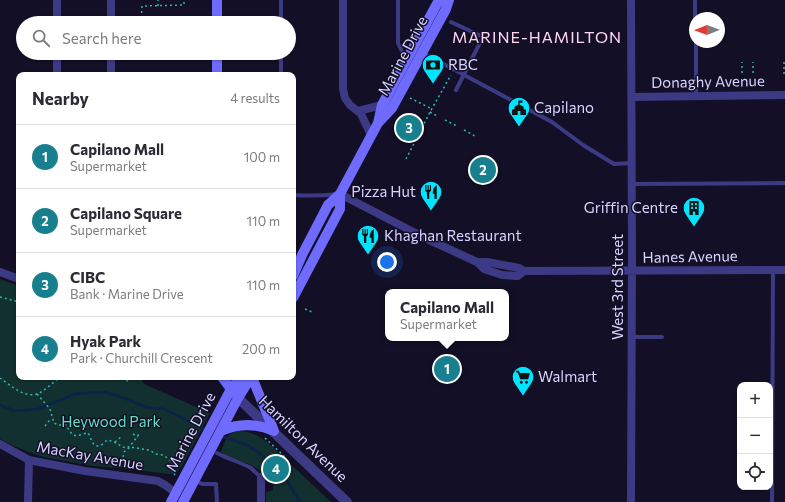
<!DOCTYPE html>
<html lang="en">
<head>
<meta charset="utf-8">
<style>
	:root { --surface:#fff; --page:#f2f2f3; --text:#2b2b33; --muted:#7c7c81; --line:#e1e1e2; --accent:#187f8f }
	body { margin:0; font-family:Commissioner,sans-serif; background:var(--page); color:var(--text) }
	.controls { position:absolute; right:12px; bottom:12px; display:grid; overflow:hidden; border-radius:8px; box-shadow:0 1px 3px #0004 }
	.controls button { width:36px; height:36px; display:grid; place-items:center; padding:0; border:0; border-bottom:1px solid var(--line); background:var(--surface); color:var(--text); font:20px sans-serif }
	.compass { position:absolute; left:689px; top:12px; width:36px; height:36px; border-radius:50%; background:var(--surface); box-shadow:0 1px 3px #0004; rotate:269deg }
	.you { position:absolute; left:387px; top:262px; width:14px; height:14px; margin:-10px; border:3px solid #fff; border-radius:50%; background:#1a73e8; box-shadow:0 0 0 6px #1a73e833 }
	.badge { display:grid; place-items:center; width:26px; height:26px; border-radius:50%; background:var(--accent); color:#fff; font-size:13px; font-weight:700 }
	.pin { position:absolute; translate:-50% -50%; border:2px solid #fff; box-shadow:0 1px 4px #0006 }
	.popup { position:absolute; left:385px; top:289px; width:124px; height:52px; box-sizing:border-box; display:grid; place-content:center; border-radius:8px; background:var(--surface); filter:drop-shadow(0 1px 3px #0005); font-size:13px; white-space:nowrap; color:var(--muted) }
	.popup b { font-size:15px; color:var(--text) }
	.popup::after { content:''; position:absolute; left:50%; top:100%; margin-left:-8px; border:8px solid transparent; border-top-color:var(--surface) }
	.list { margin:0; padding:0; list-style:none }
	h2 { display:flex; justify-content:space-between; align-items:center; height:52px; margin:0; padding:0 16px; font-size:17px }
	h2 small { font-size:13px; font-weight:400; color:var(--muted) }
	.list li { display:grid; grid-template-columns:26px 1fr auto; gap:12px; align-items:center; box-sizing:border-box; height:64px; padding:0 16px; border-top:1px solid var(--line) }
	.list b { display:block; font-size:15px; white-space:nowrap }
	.list p { margin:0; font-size:13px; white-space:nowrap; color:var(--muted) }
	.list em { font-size:13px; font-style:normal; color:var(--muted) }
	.icon { flex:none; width:22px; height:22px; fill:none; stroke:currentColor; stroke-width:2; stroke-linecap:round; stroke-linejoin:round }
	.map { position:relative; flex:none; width:785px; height:502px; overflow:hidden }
	.search { position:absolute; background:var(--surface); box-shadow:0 1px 3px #0004; left:16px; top:16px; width:280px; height:44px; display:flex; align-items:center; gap:10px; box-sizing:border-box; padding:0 14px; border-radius:22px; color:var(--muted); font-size:15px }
	.panel { position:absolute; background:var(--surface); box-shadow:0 1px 3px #0004; left:16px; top:72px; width:280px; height:308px; border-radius:8px }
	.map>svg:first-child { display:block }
	.green { fill:#12302f }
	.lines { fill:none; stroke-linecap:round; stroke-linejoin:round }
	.stream { stroke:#0c2248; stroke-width:2.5 }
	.path { stroke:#2fb8b0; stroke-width:1.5; stroke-dasharray:2 3; stroke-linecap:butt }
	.service { stroke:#3d3a85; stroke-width:4 }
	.minor { stroke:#3d3a85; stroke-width:8 }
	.tertiary { stroke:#3d3a85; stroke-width:10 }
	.secondary { stroke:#6f6bff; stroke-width:10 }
	.labels { text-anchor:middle; stroke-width:3; stroke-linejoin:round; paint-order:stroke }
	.street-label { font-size:15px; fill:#d9d4ff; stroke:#130f26 }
	.poi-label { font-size:15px; fill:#d9d4ff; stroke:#130f26; text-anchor:start }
	.park-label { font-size:15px; fill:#5fe0c0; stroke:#130f26 }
	.neighbourhood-label { font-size:16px; letter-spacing:1px; fill:#ffd6f0; stroke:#130f26 }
</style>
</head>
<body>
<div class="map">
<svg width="785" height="502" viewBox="0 0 785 502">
	<rect width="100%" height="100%" fill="#130f26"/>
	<path class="green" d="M0 279 19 286V377H142V380L144 384 210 413 182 466 176 473 169 474 121 468 92 466 39 456 14 446 0 439Z
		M239 431C250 431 258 436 267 442L331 502H266V492L273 490V478L249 464 226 456 221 452C226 440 226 434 239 431Z"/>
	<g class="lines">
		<path class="stream" d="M0 405 15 411 38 409 75 394 104 392 124 398 146 407 164 409 207 430
			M221 436 249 446 279 468 300 502"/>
		<path class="path" d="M158 6V0
			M141 23 142 6 184 5V0
			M784 62V74
			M742 73V62
			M753 73V62
			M410 98 432 109
			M430 112 437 116
			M445 120 457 126
			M464 130 475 136
			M406 159 430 112 451 75
			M0 297 19 302
			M305 309 312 312
			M117 377 127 381 128 377
			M0 378C10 385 24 398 37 394 42 393 55 381 60 377
			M37 394 50 409 54 423 58 425H66C68 428 70 432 72 434 77 438 83 433 88 433 91 437 92 447 99 446 101 446 105 442 107 440 127 444 123 458 139 434
			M45 426 49 421 53 420
			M133 434 138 437
			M265 438 285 457
			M115 442 122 436
			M123 457 124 452 130 447 149 450 156 454 163 455 166 457 171 461 175 476"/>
		<path class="service" d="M281 0V23
			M398 0V43L405 58
			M695 0V18
			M451 22 483 37 456 90
			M696 42V96
			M281 53V75
			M423 53 552 122 583 145 614 164 632 163
			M632 184 785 183
			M293 195C308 196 322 196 337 194
			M632 337H662
			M217 453C228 459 240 462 251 468 254 471 257 474 261 477
			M196 481 202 484H216L217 502
			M772 502 773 270"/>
		<path class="minor" d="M111 0V23
			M343 0V89L345 98 350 105 361 114 371 135
			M631 0 632 255 631 502
			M57 23V0
			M57 53V75
			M111 53V75
			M632 97 785 95
			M358 111 382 105
			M340 194 425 238 477 262H487L519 268 524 271 785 270
			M477 262 484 269 502 275 518 276 524 271
			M0 272 19 279
			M0 444 29 460 85 471 158 481 165 485 176 493
			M261 477V502
			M28 502 29 460"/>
		<path class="tertiary" d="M238 398 347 502"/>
		<path class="secondary" d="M217 23V0
			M217 75V53
			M378 123 392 108 446 9 449 0
			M293 276 302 255 328 205 340 194 378 123 382 105 439 0
			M293 298 340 209V194
			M222 377 234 393
			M252 377C259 395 267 413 274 431
			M221 431C239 423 256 423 274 431
			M171 502 231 389 236 383 239 377
			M183 502 238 398 251 377"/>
	</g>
	<defs>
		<g id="bank-pin" transform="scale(1.15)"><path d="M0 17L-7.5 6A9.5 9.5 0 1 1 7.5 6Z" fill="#00e5ff" stroke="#130f26"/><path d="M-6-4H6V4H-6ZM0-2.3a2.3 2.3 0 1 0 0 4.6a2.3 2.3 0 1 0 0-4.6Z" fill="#111"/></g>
		<g id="civic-pin" transform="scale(1.15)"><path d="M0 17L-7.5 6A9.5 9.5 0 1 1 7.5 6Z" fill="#00e5ff" stroke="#130f26"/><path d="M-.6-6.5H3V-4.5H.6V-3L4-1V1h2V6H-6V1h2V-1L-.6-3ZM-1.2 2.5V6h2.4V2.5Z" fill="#111"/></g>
		<g id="restaurant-pin" transform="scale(1.15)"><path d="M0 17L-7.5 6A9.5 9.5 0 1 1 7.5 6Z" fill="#00e5ff" stroke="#130f26"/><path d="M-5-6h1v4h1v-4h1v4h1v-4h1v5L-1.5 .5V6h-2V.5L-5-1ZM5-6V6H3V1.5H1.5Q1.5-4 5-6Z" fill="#111"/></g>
		<g id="building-pin" transform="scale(1.15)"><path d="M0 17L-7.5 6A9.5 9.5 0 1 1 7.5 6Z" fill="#00e5ff" stroke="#130f26"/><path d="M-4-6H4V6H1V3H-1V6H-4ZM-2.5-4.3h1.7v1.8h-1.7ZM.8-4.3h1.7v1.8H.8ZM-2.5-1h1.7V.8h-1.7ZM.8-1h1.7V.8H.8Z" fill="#111"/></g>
		<g id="supermarket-pin" transform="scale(1.15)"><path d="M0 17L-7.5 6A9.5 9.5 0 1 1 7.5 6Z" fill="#00e5ff" stroke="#130f26"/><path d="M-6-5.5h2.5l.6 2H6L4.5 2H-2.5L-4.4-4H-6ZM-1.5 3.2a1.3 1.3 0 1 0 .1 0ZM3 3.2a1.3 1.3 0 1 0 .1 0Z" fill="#111"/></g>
	</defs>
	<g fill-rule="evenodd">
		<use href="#bank-pin" x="433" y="65"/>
		<use href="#civic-pin" x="519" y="108"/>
		<use href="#restaurant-pin" x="431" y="192"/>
		<use href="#building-pin" x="694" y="208"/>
		<use href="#restaurant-pin" x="368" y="236"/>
		<use href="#supermarket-pin" x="523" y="377"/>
	</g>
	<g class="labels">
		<g class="street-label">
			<text transform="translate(403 56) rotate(-62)" y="5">Marine Drive</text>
			<text transform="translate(708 82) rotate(-1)" y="5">Donaghy Avenue</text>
			<text transform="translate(690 257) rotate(-1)" y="5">Hanes Avenue</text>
			<text transform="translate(618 287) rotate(-90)" y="5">West 3rd Street</text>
			<text transform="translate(191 432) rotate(-62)" y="5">Marine Drive</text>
			<text transform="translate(303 439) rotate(44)" y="5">Hamilton Avenue</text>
			<text transform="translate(90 456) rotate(10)" y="5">MacKay Avenue</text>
		</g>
		<g class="poi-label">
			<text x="448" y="70">RBC</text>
			<text x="534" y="113">Capilano</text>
			<text x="416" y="197" text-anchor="end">Pizza Hut</text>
			<text x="678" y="213" text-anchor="end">Griffin Centre</text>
			<text x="384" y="241">Khaghan Restaurant</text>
			<text x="538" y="382">Walmart</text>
		</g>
		<g class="park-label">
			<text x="111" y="427">Heywood Park</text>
		</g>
		<g class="neighbourhood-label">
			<text x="537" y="43">MARINE-HAMILTON</text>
		</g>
	</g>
</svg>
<div class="controls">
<button>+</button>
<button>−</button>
<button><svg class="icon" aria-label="locate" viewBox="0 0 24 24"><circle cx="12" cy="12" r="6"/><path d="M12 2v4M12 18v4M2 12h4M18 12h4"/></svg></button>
</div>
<svg class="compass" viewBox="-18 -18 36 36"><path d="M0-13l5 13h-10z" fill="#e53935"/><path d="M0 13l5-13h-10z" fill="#7c7c81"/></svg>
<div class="you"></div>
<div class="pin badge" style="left:447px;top:369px">1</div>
<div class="popup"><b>Capilano Mall</b>Supermarket</div>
<div class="pin badge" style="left:483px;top:170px">2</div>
<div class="pin badge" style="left:409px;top:128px">3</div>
<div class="pin badge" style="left:276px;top:469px">4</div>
<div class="search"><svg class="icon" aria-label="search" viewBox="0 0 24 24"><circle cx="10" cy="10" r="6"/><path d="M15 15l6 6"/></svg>Search here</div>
<section class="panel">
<h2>Nearby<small>4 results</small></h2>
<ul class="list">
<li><span class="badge">1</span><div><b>Capilano Mall</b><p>Supermarket</p></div><em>100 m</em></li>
<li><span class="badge">2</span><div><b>Capilano Square</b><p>Supermarket</p></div><em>110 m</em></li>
<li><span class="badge">3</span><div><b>CIBC</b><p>Bank · Marine Drive</p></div><em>110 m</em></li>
<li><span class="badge">4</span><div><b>Hyak Park</b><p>Park · Churchill Crescent</p></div><em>200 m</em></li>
</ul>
</section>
</div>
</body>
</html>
